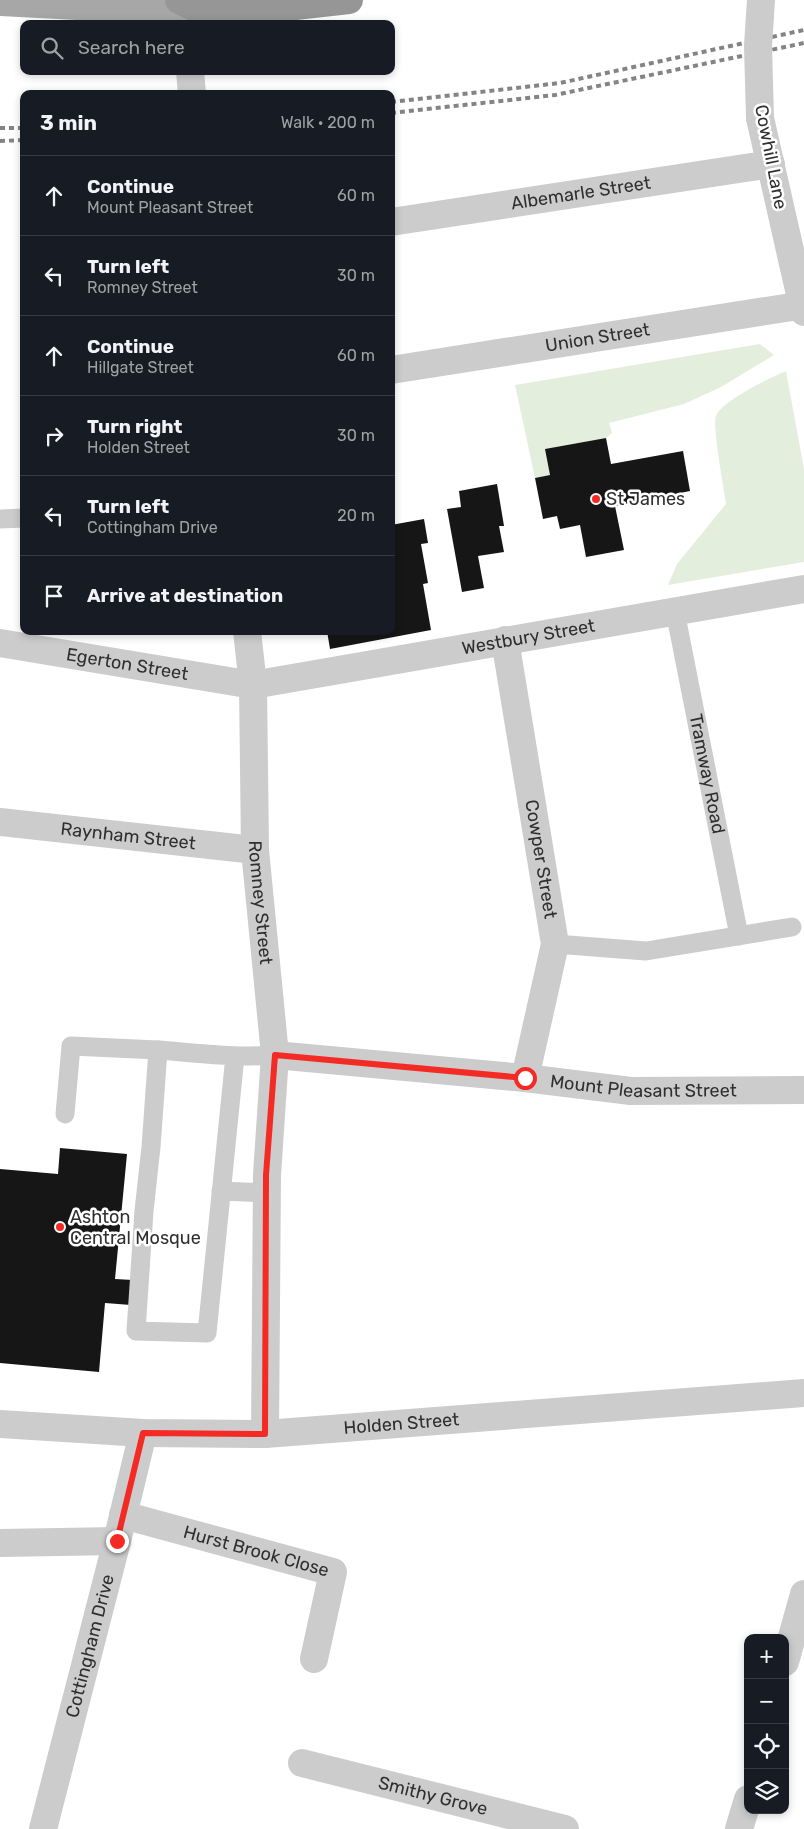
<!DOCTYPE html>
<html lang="en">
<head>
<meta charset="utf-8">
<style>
	:root { --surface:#171b24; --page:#242831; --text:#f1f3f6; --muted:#9ea1a6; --line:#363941 }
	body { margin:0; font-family:Rubik,sans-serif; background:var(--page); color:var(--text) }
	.controls { position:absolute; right:15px; bottom:15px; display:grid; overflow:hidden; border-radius:10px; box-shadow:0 2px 8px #0003 }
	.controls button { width:45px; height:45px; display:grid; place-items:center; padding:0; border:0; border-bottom:1px solid var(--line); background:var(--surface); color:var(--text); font:25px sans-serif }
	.stop { position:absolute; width:15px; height:15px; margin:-11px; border:4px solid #f32b24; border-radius:50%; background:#fff }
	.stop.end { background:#f32b24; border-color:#fff; box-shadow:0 1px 5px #0008 }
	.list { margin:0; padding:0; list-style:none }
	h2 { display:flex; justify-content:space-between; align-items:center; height:65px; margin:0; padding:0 20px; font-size:21px }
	h2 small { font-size:16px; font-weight:400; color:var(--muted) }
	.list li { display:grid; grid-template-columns:32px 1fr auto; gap:15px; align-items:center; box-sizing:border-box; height:80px; padding:0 20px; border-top:1px solid var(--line) }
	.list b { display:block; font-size:19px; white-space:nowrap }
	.list p { margin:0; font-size:16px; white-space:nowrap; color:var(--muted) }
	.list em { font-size:16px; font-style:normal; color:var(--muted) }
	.icon { flex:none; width:28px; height:28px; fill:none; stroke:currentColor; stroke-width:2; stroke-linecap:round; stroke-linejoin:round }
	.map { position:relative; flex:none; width:804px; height:1829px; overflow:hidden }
	.search { position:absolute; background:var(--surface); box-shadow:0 2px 8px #0003; left:20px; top:20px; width:375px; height:55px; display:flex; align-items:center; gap:12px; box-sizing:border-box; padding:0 18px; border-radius:10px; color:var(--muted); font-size:19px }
	.panel { position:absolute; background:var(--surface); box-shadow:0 2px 8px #0003; left:20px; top:90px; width:375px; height:545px; border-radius:10px }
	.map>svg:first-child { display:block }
	.green { fill:#e4eedc }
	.building { fill:#161616 }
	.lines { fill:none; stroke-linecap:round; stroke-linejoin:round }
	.lane { stroke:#ccc; stroke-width:19 }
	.street { stroke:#ccc; stroke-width:28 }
	.primary { stroke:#a7a7a7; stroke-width:28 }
	.highway { stroke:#969696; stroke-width:28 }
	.rail { stroke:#848484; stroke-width:4; stroke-dasharray:5 4; stroke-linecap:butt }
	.street-bridge { stroke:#ccc; stroke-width:28 }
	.route { stroke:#f32b24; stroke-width:6 }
	.poi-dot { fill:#f32b24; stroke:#fff; stroke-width:2 }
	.labels { text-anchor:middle; stroke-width:5; stroke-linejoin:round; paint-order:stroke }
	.street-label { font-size:18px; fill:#2f2f2f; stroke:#fff }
	.poi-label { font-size:18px; fill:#2f2f2f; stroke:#fff; text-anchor:start }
</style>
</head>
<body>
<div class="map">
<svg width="804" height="1829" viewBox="0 0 804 1829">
	<rect width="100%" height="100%" fill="#fff"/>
	<path class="green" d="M760 344 774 355 721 387 684 404 609 423 612 433 606 438 546 449 550 475 535 478 515 385Z
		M786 371 804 469V562L668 585 677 564 726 504C724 489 712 426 716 416 723 400 770 378 786 371Z"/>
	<path class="building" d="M606 438 611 464 683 451 690 491 615 506 624 550 586 557 580 525 560 529 557 516 543 519 535 478 550 475 545 449Z
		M497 484 504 526H499L504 552 478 556 484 588 462 592 447 509 461 507 459 491Z
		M424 519 428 543 421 544 428 583 423 584 431 630 330 649 327 631H391V525Z
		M60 1148 127 1154 115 1279 133 1280 131 1305 105 1303 99 1372 0 1363V1169L58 1174Z"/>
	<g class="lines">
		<g class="lane">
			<path d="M0 519 24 518"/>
			<path id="s1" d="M675 611 739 936"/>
			<path d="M555 944 646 951 792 927"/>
			<path d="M235 1056 207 1333 136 1331 144 1211 151 1147 158 1050C197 1053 236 1058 275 1055"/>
			<path d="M65 1114 71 1046 158 1050"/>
			<path d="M221 1191 267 1193"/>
		</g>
		<g class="street">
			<path d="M190 71 192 94"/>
			<path d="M760 118 804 312"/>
			<path id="s2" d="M391 222 771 164"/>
			<path id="s3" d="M391 370 804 305"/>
			<path id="s4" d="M247 631 253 685 255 850 275 1055 267 1175 265 1434"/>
			<path id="s5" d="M505 640 555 944 525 1078"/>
			<path id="s6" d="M0 643 253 685 804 589"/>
			<path id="s7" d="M0 822 255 850"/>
			<path id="s8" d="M275 1055 525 1078 631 1091 804 1090"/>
			<path id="s9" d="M0 1424 143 1433 265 1434 804 1393"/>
			<path id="s10" d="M123 1515 333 1572 314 1659"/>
			<path d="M0 1543 117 1541"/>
			<path d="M785 1662 804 1594"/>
			<path id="s11" d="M302 1763 565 1829"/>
			<path id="s12" d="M43 1829 117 1541 143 1433"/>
			<path d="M739 1829 748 1799"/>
		</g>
		<path class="primary" d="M0 2 134 9H198"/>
		<path class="highway" d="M179 0 198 9H269L349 0"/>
		<path class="rail" d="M391 102 560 83 804 30
			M391 113 555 95 804 43
			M0 128H24
			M0 141 24 140"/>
		<path class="street-bridge" d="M760 118 758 46 761 0"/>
	</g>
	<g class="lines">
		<path class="route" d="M117 1541 143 1433 265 1434 266 1175 275 1055 525 1078"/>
	</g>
	<g class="poi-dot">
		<circle cx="596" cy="499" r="5"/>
		<circle cx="60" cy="1227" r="5"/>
	</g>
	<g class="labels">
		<g class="street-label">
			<text transform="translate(771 157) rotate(79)" y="6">Cowhill Lane</text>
			<text dy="6" stroke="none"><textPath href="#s2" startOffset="192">Albemarle Street</textPath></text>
			<text dy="6" stroke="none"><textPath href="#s3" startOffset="209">Union Street</textPath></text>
			<text dy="6" stroke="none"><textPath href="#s6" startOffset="536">Westbury Street</textPath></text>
			<text dy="6" stroke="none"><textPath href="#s6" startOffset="129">Egerton Street</textPath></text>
			<text dy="6" stroke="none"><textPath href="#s1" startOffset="166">Tramway Road</textPath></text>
			<text dy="6" stroke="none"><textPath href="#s7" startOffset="129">Raynham Street</textPath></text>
			<text dy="6" stroke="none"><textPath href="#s5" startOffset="222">Cowper Street</textPath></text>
			<text dy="6" stroke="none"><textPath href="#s4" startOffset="272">Romney Street</textPath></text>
			<text dy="6" stroke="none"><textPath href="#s8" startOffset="370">Mount Pleasant Street</textPath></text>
			<text dy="6" stroke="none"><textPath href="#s9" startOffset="402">Holden Street</textPath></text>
			<text dy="6" stroke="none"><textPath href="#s10" startOffset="138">Hurst Brook Close</textPath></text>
			<text dy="6" stroke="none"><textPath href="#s12" startOffset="189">Cottingham Drive</textPath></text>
			<text dy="6" stroke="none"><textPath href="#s11" startOffset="135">Smithy Grove</textPath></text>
		</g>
		<g class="poi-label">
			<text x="606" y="505">St James</text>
			<text x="70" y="1223">Ashton<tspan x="70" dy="21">Central Mosque</tspan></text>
		</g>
	</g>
</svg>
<div class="controls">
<button>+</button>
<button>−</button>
<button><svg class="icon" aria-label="locate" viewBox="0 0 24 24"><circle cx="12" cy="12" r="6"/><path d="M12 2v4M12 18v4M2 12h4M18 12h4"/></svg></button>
<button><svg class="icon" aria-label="layers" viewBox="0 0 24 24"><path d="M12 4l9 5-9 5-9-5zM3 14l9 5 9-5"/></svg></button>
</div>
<div class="stop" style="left:525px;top:1078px"></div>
<div class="stop end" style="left:117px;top:1541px"></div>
<div class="search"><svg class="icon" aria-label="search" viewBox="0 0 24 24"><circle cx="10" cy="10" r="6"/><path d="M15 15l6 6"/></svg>Search here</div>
<section class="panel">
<h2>3 min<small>Walk · 200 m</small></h2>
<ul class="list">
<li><svg class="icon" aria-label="ahead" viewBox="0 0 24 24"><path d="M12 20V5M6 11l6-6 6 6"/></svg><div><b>Continue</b><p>Mount Pleasant Street</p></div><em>60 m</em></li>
<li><svg class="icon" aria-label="left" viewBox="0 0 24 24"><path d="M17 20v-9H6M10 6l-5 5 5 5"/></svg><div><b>Turn left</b><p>Romney Street</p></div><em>30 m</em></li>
<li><svg class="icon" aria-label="ahead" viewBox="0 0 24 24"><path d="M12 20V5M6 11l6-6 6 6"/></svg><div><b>Continue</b><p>Hillgate Street</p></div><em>60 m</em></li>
<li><svg class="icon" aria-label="right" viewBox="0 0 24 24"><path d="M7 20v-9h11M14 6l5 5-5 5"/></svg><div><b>Turn right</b><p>Holden Street</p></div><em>30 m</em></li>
<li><svg class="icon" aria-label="left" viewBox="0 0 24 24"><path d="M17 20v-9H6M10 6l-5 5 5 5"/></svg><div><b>Turn left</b><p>Cottingham Drive</p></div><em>20 m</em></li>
<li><svg class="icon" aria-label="arrive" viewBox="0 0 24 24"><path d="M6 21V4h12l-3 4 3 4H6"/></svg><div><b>Arrive at destination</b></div></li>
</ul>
</section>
</div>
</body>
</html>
